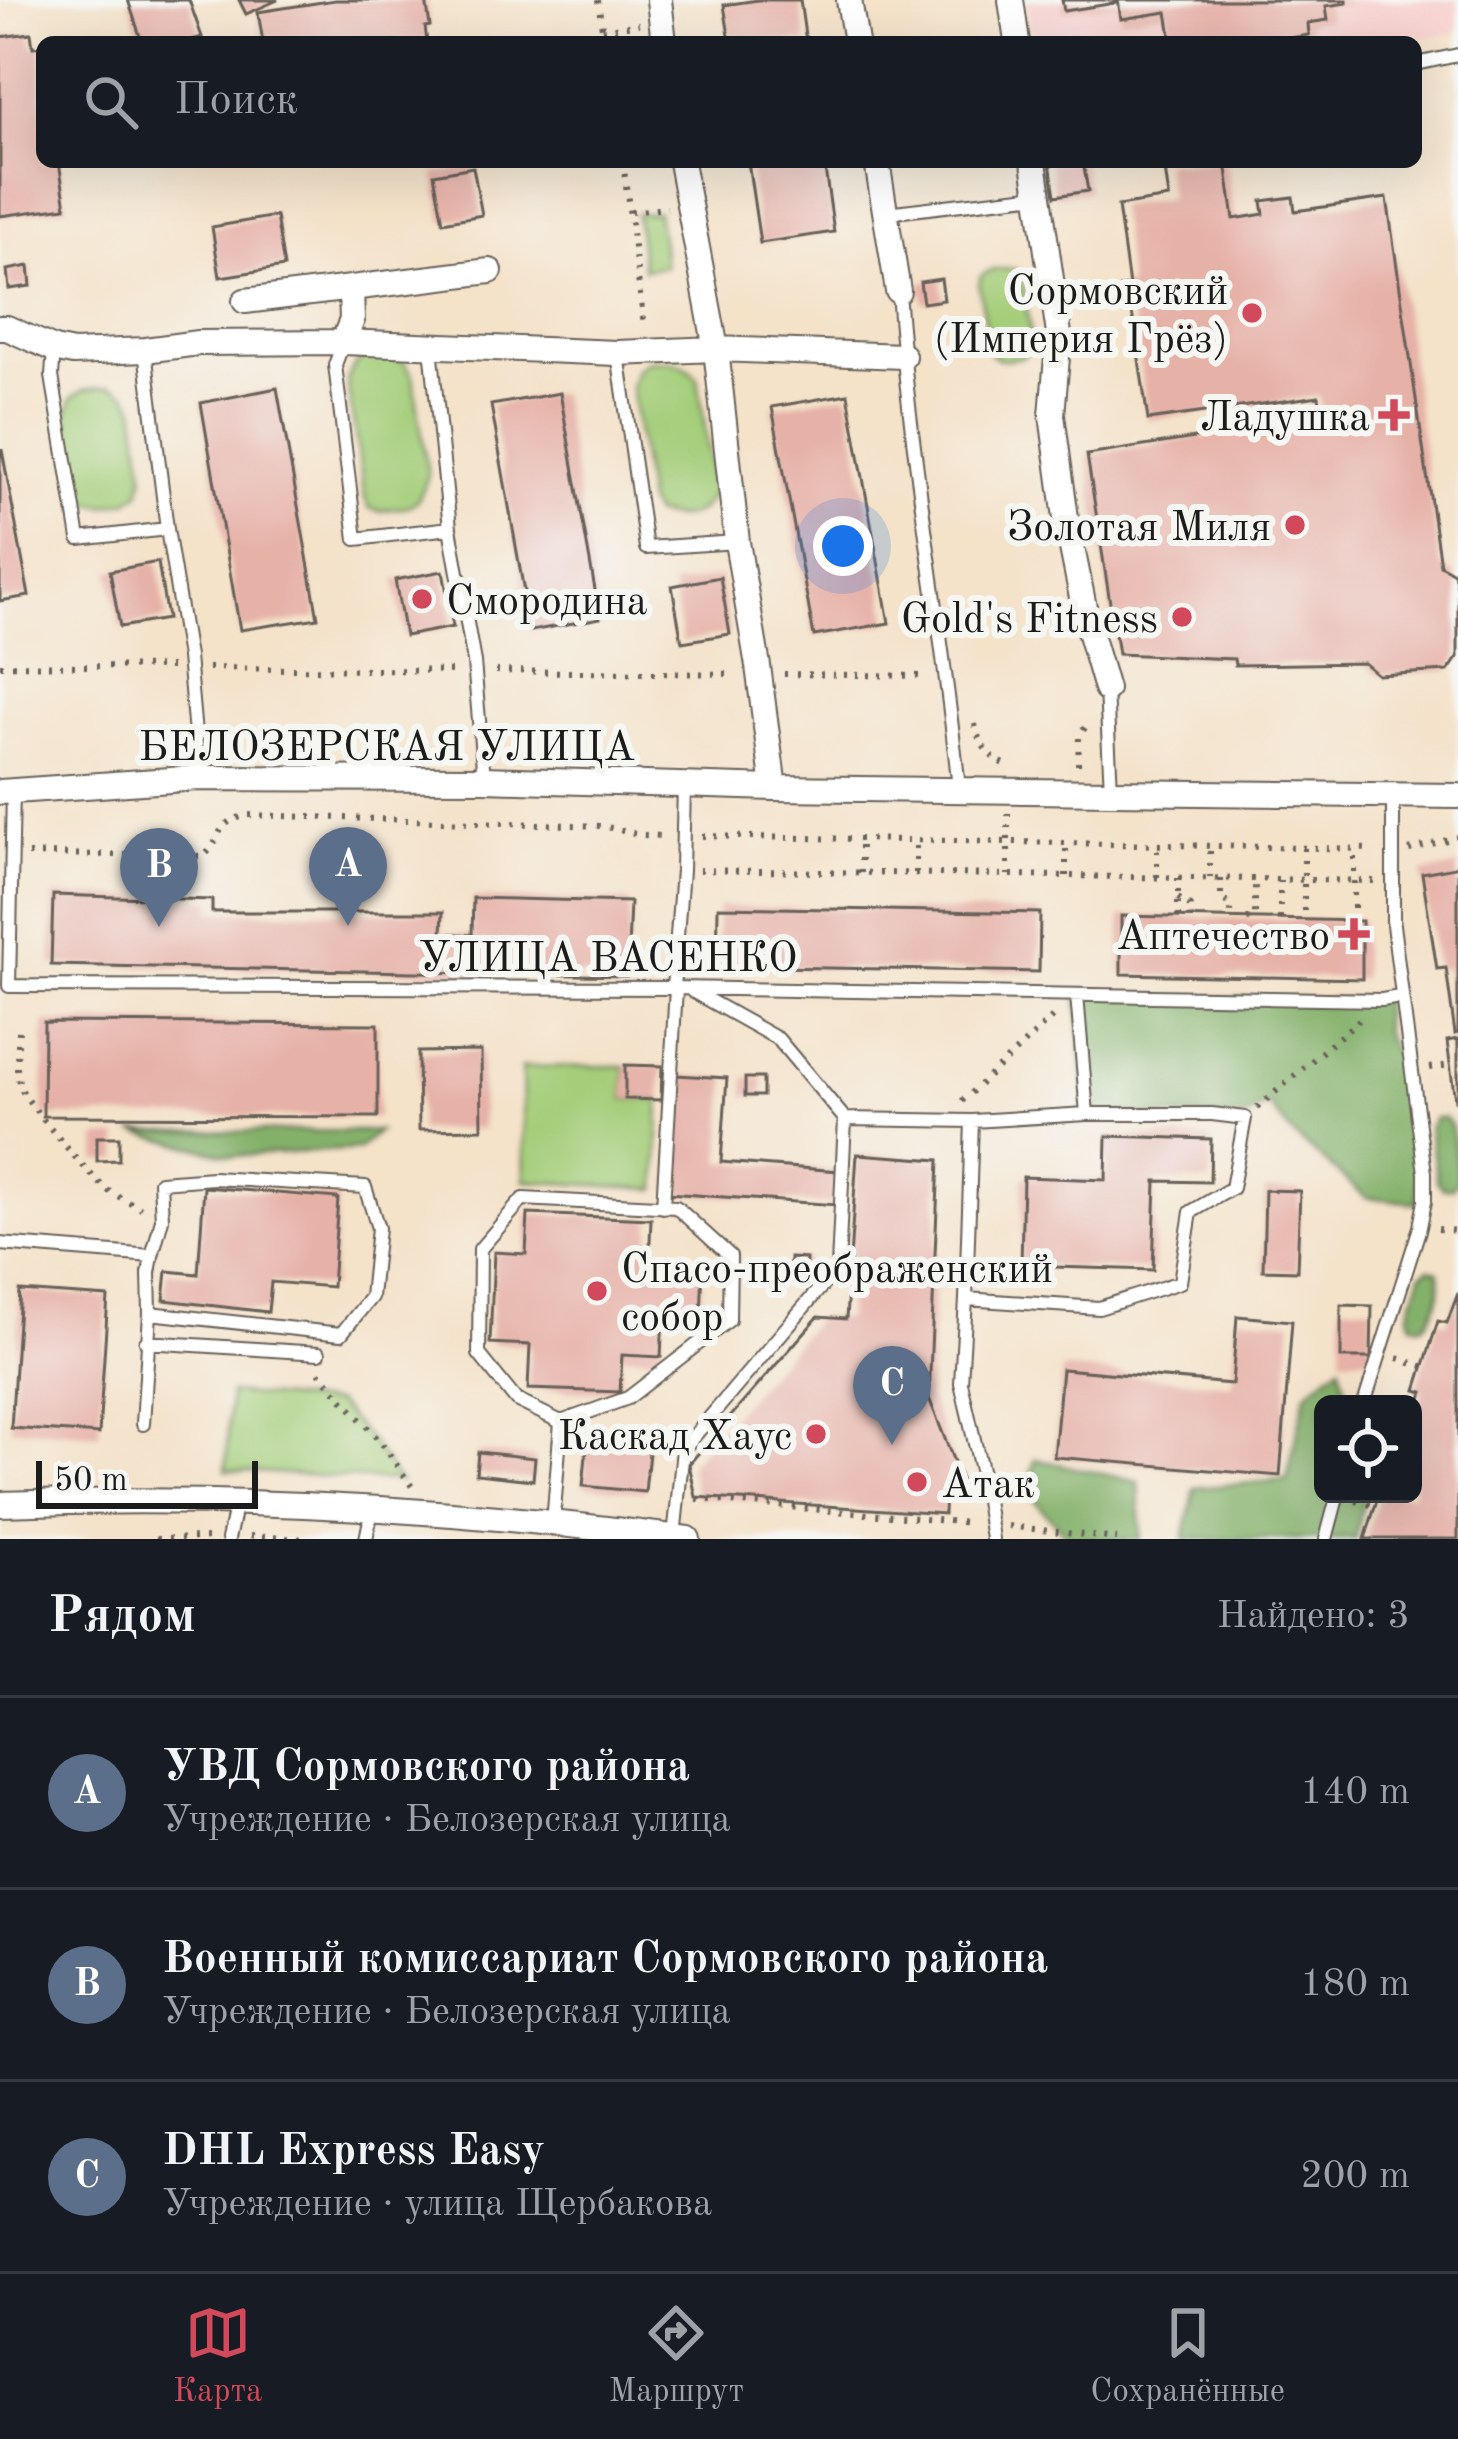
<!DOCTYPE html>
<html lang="ru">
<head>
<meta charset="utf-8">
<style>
	:root { --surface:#171b24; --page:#20242c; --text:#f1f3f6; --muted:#9ea1a6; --line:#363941; --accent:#d1495b }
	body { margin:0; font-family:"Old Standard TT",serif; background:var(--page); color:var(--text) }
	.controls { position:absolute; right:36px; bottom:36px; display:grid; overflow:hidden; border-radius:18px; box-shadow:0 12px 48px #0002 }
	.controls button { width:108px; height:108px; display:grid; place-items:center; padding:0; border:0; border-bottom:3px solid var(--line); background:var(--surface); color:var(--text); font:60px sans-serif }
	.scale { position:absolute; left:36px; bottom:30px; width:222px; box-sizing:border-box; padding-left:12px; border:6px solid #1c1c1c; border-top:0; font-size:33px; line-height:42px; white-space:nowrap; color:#1c1c1c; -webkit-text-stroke:9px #f6f6f2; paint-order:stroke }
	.you { position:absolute; left:843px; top:546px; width:42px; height:42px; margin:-30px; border:9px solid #fff; border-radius:50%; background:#1a73e8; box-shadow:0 0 0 18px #1a73e833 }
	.badge { display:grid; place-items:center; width:78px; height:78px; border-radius:50%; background:var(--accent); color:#fff; font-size:39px; font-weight:700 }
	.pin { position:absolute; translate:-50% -99px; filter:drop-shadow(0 3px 6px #0008) }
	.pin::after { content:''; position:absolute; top:63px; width:42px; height:36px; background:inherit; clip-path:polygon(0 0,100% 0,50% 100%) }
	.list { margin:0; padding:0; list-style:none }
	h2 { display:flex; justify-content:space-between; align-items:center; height:156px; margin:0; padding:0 48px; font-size:51px }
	h2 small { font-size:39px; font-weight:400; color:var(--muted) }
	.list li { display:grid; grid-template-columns:78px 1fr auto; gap:36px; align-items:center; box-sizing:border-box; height:192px; padding:0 48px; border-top:3px solid var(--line) }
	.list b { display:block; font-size:45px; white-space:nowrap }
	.list p { margin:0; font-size:39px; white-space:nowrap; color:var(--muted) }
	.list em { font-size:39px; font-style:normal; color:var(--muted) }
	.icon { flex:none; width:66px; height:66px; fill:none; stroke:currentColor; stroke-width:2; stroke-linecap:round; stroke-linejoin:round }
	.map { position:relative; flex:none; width:1458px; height:1539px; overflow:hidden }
	.search { position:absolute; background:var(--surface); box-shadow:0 12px 48px #0002; left:36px; right:36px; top:36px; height:132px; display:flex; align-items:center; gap:30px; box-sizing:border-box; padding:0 42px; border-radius:18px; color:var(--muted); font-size:45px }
	.sheet { height:732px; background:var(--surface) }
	nav { display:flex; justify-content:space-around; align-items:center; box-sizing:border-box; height:168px; border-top:3px solid var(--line); background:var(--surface); font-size:33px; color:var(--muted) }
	nav a { display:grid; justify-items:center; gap:6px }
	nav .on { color:var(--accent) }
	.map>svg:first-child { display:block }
	.built { fill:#f7d0ce }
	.green { fill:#a5ce7a; stroke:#60754b; stroke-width:3 }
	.forest { fill:#84b16a; stroke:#506643; stroke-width:3 }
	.building { fill:#e6b1a7 }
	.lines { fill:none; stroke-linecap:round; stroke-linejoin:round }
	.lane-casing { stroke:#686159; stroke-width:16 }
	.street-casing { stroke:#686159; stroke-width:28 }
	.path { stroke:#686159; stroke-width:6; stroke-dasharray:3 9; stroke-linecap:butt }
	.lane { stroke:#fff; stroke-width:12 }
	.street { stroke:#fff; stroke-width:24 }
	.poi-dot { fill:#d1495b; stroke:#f6f6f2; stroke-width:4.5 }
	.labels { text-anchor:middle; stroke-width:12; stroke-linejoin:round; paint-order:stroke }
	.poi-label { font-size:42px; fill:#1c1c1c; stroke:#f6f6f2; text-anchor:end }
	.street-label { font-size:42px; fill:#1c1c1c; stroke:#f6f6f2 }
</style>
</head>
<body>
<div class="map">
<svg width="1458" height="1539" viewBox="0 0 1458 1539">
	<rect width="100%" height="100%" fill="#f6f6f2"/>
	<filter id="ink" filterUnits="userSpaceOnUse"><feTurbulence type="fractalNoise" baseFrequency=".00833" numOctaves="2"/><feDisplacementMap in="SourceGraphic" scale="24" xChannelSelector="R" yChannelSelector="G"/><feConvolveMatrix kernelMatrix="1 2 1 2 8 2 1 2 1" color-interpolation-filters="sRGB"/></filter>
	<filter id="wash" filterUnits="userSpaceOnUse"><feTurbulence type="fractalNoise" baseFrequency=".004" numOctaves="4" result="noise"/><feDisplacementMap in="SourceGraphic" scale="48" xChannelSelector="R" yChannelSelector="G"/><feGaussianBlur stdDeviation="2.7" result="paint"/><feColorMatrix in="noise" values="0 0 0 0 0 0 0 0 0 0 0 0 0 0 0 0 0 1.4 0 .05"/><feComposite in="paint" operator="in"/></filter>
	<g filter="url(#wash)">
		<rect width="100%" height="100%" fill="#f4e2c9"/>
		<path class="built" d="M1026 0H1458V32L1399 42H1032Z"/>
		<path class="green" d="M657 212 665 266 643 269 636 214Z
			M1012 269 1018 270 1022 276 1032 345 1023 357C1011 358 997 363 989 352L979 284C982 267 998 270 1012 269Z
			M389 355 405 363 413 376 428 475 424 487 417 501 406 507 379 511 369 508 365 498 347 381C356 356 364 357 389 355Z
			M648 361C670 361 684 360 698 379L713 488C705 518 682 521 654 514L647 502 631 385 637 369Z
			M111 386 127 394 135 407 144 475 140 492 127 501 104 506 89 502 79 488 67 415 72 398 84 390Z
			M625 1066V1099L660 1100 657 1189 525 1181 522 1067Z
			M230 1393 336 1403 368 1438 399 1481 226 1470Z"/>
		<path class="forest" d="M1077 995 1382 1000 1384 1032 1398 1060 1417 1166V1203L1366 1197 1291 1133 1268 1104 1245 1118 1087 1114Z
			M1435 1118H1444L1451 1125 1458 1179 1453 1188H1443L1437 1181 1429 1127Z
			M378 1131 359 1149 231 1156 133 1132Z
			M1429 1268 1438 1271C1444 1287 1435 1316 1421 1326L1412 1323 1409 1314 1421 1274Z
			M1340 1365 1349 1404H1323V1494H1364L1356 1539H1184L1195 1488 1287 1480 1306 1393Z
			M1035 1459 1139 1482 1141 1539H1070L1027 1493Z"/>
		<g id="blocks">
			<path class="building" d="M128 0H189L202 37 186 42H142Z
				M239 0H278L246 14Z
				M335 0H426L430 26 425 27 427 42H263L258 12Z
				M758 0H800L806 42H730L724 5Z
				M1062 0H1116V3L1064 11Z
				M1118 0H1347V3L1326 6 1328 20 1308 23 1309 35 1263 42H1172L1167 12 1121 19Z
				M31 33 33 47 41 46 42 54V162H59L66 207 0 216V37Z
				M748 162H824L834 232 760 243Z
				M1050 162H1083L1088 191 1055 196Z
				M1164 162H1226L1234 219 1264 214 1262 201 1293 197 1295 211 1387 198 1440 565 1454 573 1458 591V657L1448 671 1378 675 1364 663 1235 665 1234 659 1118 654 1087 455 1322 418 1319 396 1148 420 1132 312 1140 310 1139 299 1122 301 1120 287 1129 286 1118 206 1169 198Z
				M473 167 482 215 443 222 434 174Z
				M276 216 284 267 220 277 212 227Z
				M29 266 31 286 9 289 7 270Z
				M941 279 944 300 923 303 920 282Z
				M277 388 318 618 240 630 201 403Z
				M560 393 600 618 531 631 491 405Z
				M848 394 889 623 814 636 772 407Z
				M0 450H2L29 596 0 601Z
				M158 562 167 619 120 627 110 571Z
				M443 571 453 627 405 636 395 580Z
				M720 577 730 634 682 642 672 586Z
				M1458 863V1033L1455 1034 1446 968 1437 969 1422 873 1455 867Z
				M53 895 212 900V912H443L442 933 472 935 473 898 630 902 627 976 51 965Z
				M718 907 1040 913 1039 972 717 966Z
				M1121 916 1362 921V979L1121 974Z
				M44 1022 378 1024V1117L43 1116Z
				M1458 1039V1099L1455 1100 1447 1041Z
				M481 1051 482 1129 419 1130 418 1052Z
				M625 1065 662 1066 661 1100 625 1099Z
				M676 1075 727 1078 721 1162 839 1171 837 1205 668 1193Z
				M745 1078H763V1096H745Z
				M1107 1136 1211 1139 1210 1182 1156 1181 1153 1270 1021 1266 1023 1177 1106 1180Z
				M97 1137H119V1160L97 1161Z
				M857 1154 939 1160 929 1398 965 1490 945 1488 944 1514 696 1497 689 1464 818 1317 846 1319Z
				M204 1187 338 1198 332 1287 271 1282 268 1312 164 1300 167 1271 198 1274Z
				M1265 1190 1300 1191 1297 1271 1263 1270Z
				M528 1214 651 1219 649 1265 703 1267 701 1317 663 1315 661 1357 622 1355 620 1392 528 1389 530 1345 490 1343 494 1252 526 1254Z
				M790 1258 806 1259 805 1281 789 1280Z
				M20 1291 108 1297 99 1434 11 1428Z
				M1458 1293V1539H1365L1379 1494H1413V1423L1423 1392 1416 1390 1438 1321 1447 1323Z
				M1341 1305 1372 1306 1371 1358H1341Z
				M1237 1316 1292 1321 1280 1476 1054 1457 1062 1369 1232 1384Z
				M588 1436 650 1442 645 1492 583 1486Z
				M478 1452 535 1458 533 1480 476 1474Z"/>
		</g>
	</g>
	<g filter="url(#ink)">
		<use href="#blocks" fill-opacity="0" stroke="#686159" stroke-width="3"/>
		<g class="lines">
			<g class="lane-casing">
				<path id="lane" d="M1416 64 1458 55
					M886 213 1038 195
					M898 291C910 458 942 623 959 789
					M343 343 335 365 356 539 450 528
					M431 347 450 528 474 662 484 779
					M54 349 52 376 79 539 167 529
					M145 351 167 529 188 657 199 778
					M618 354 646 548 737 542
					M1106 689 1111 791
					M13 791 9 986 676 988 1382 1000 1400 997
					M673 988 682 870 684 786
					M692 991 778 1039 845 1119 972 1121
					M1077 995 1087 1114H1212L1245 1118 1232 1188 1191 1212 1180 1282 1099 1308 966 1299 972 1121 1087 1114
					M663 1207 676 988
					M0 1244 152 1256 149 1273 150 1313 143 1424
					M966 1299 961 1383 982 1474 992 1539
					M150 1313 341 1334 371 1297 378 1228 365 1187 213 1178 160 1182 162 1219 152 1256
					M146 1342 319 1353
					M1364 1404 1420 1227 1425 1201V1173L1393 925V794
					M553 1524 561 1422 628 1398 729 1320 730 1256 676 1207 523 1199 480 1249 479 1354 516 1400 561 1422
					M674 1537 683 1449 838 1267 845 1119
					M228 1539 236 1503
					M366 1539 372 1510
					M1326 1539 1338 1494"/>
			</g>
			<g class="street-casing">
				<path id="street" d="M659 0 664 42
					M849 0 856 42
					M1011 0 1017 42
					M681 162 716 349 737 542 758 666 774 788
					M877 162 898 291
					M1034 162 1059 334 1052 415 1066 518 1088 627 1106 689
					M245 301 490 271
					M0 328H7L54 349 73 353 145 350 198 343 343 342 617 353 716 349 903 356
					M343 342 352 320 351 290
					M0 792 199 778 484 779 774 788 1458 796
					M0 1504C229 1495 461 1509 688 1539"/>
			</g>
			<path class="path" d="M598 0 604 42
				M602 30 639 24
				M623 162 644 325
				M631 212 667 208
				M0 665 171 667
				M208 668 459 671
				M496 671 735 674
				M784 674 927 676
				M975 724C978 742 988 757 1005 764
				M1078 765 1079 737 1086 726
				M1008 813V875
				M702 836 1372 849
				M1304 848V920
				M1409 850 1458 837
				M28 854 204 856C226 835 211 825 247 815L602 826 642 835 664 836
				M699 870 1376 881
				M861 873V840
				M916 873V841
				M1066 876V843
				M1157 877V845
				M1178 878V917
				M1210 878V846
				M1221 879V898L1231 905V918
				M1178 898 1190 906 1191 917
				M1247 919 1255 917V879
				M1280 919V881
				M1354 920V849
				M19 1031C18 1049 14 1071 21 1088 26 1103 94 1180 107 1190 118 1197 130 1202 141 1208
				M1430 1068 1450 1065
				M962 1101 1058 1012
				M1257 1108 1360 1019
				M1438 1229 1458 1231
				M1398 1358 1423 1366
				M319 1372 382 1444 413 1488
				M697 1499 971 1523
				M1356 1501 1375 1506
				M1008 1526 1117 1539
				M250 1536 305 1539
				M156 1539 213 1538"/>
			<use href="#lane" class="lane"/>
			<use href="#street" class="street"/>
		</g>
	</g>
	<g class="poi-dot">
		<circle cx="1252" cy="313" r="12"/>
		<path d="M1388 397h12v12h12v12h-12v12h-12v-12h-12v-12h12z"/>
		<circle cx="1295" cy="525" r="12"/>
		<circle cx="422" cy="599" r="12"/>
		<circle cx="1182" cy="617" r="12"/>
		<path d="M1348 916h12v12h12v12h-12v12h-12v-12h-12v-12h12z"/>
		<circle cx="597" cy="1291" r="12"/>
		<circle cx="816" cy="1434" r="12"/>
		<circle cx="917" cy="1482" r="12"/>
	</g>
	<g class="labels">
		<g class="poi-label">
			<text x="1228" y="304">Сормовский<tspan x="1228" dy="48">(Империя Грёз)</tspan></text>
			<text x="1370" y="430">Ладушка</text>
			<text x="1271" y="540">Золотая Миля</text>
			<text x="446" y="614" text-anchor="start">Смородина</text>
			<text x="1158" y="632">Gold's Fitness</text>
			<text x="1330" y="949">Аптечество</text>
			<text x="621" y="1282" text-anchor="start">Спасо-преображенский<tspan x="621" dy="48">собор</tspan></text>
			<text x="792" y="1449">Каскад Хаус</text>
			<text x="941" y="1497" text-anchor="start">Атак</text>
		</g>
		<g class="street-label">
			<text x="387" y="760">БЕЛОЗЕРСКАЯ УЛИЦА</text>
			<text x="608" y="971">УЛИЦА ВАСЕНКО</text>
		</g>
	</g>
</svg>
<div class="controls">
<button><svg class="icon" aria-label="locate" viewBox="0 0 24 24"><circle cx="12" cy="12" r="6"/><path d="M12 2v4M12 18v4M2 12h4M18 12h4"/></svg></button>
</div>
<div class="scale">50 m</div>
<div class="you"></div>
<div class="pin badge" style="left:348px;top:926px;background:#5c6f8a">A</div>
<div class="pin badge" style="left:159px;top:927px;background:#5c6f8a">B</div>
<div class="pin badge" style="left:892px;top:1445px;background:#5c6f8a">C</div>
<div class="search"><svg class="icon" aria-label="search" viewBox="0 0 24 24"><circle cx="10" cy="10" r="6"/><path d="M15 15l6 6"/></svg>Поиск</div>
</div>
<section class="sheet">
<h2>Рядом<small>Найдено: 3</small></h2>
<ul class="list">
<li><span class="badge" style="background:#5c6f8a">A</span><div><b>УВД Сормовского района</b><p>Учреждение · Белозерская улица</p></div><em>140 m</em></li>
<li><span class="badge" style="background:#5c6f8a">B</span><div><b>Военный комиссариат Сормовского района</b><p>Учреждение · Белозерская улица</p></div><em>180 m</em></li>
<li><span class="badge" style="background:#5c6f8a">C</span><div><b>DHL Express Easy</b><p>Учреждение · улица Щербакова</p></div><em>200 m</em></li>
</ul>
</section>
<nav>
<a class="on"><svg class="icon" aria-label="map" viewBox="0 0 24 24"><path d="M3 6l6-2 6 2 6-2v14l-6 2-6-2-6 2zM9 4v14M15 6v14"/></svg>Карта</a>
<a><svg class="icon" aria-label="directions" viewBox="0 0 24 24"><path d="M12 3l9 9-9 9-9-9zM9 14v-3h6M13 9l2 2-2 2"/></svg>Маршрут</a>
<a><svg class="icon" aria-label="saved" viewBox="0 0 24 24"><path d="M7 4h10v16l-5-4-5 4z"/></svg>Сохранённые</a>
</nav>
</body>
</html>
